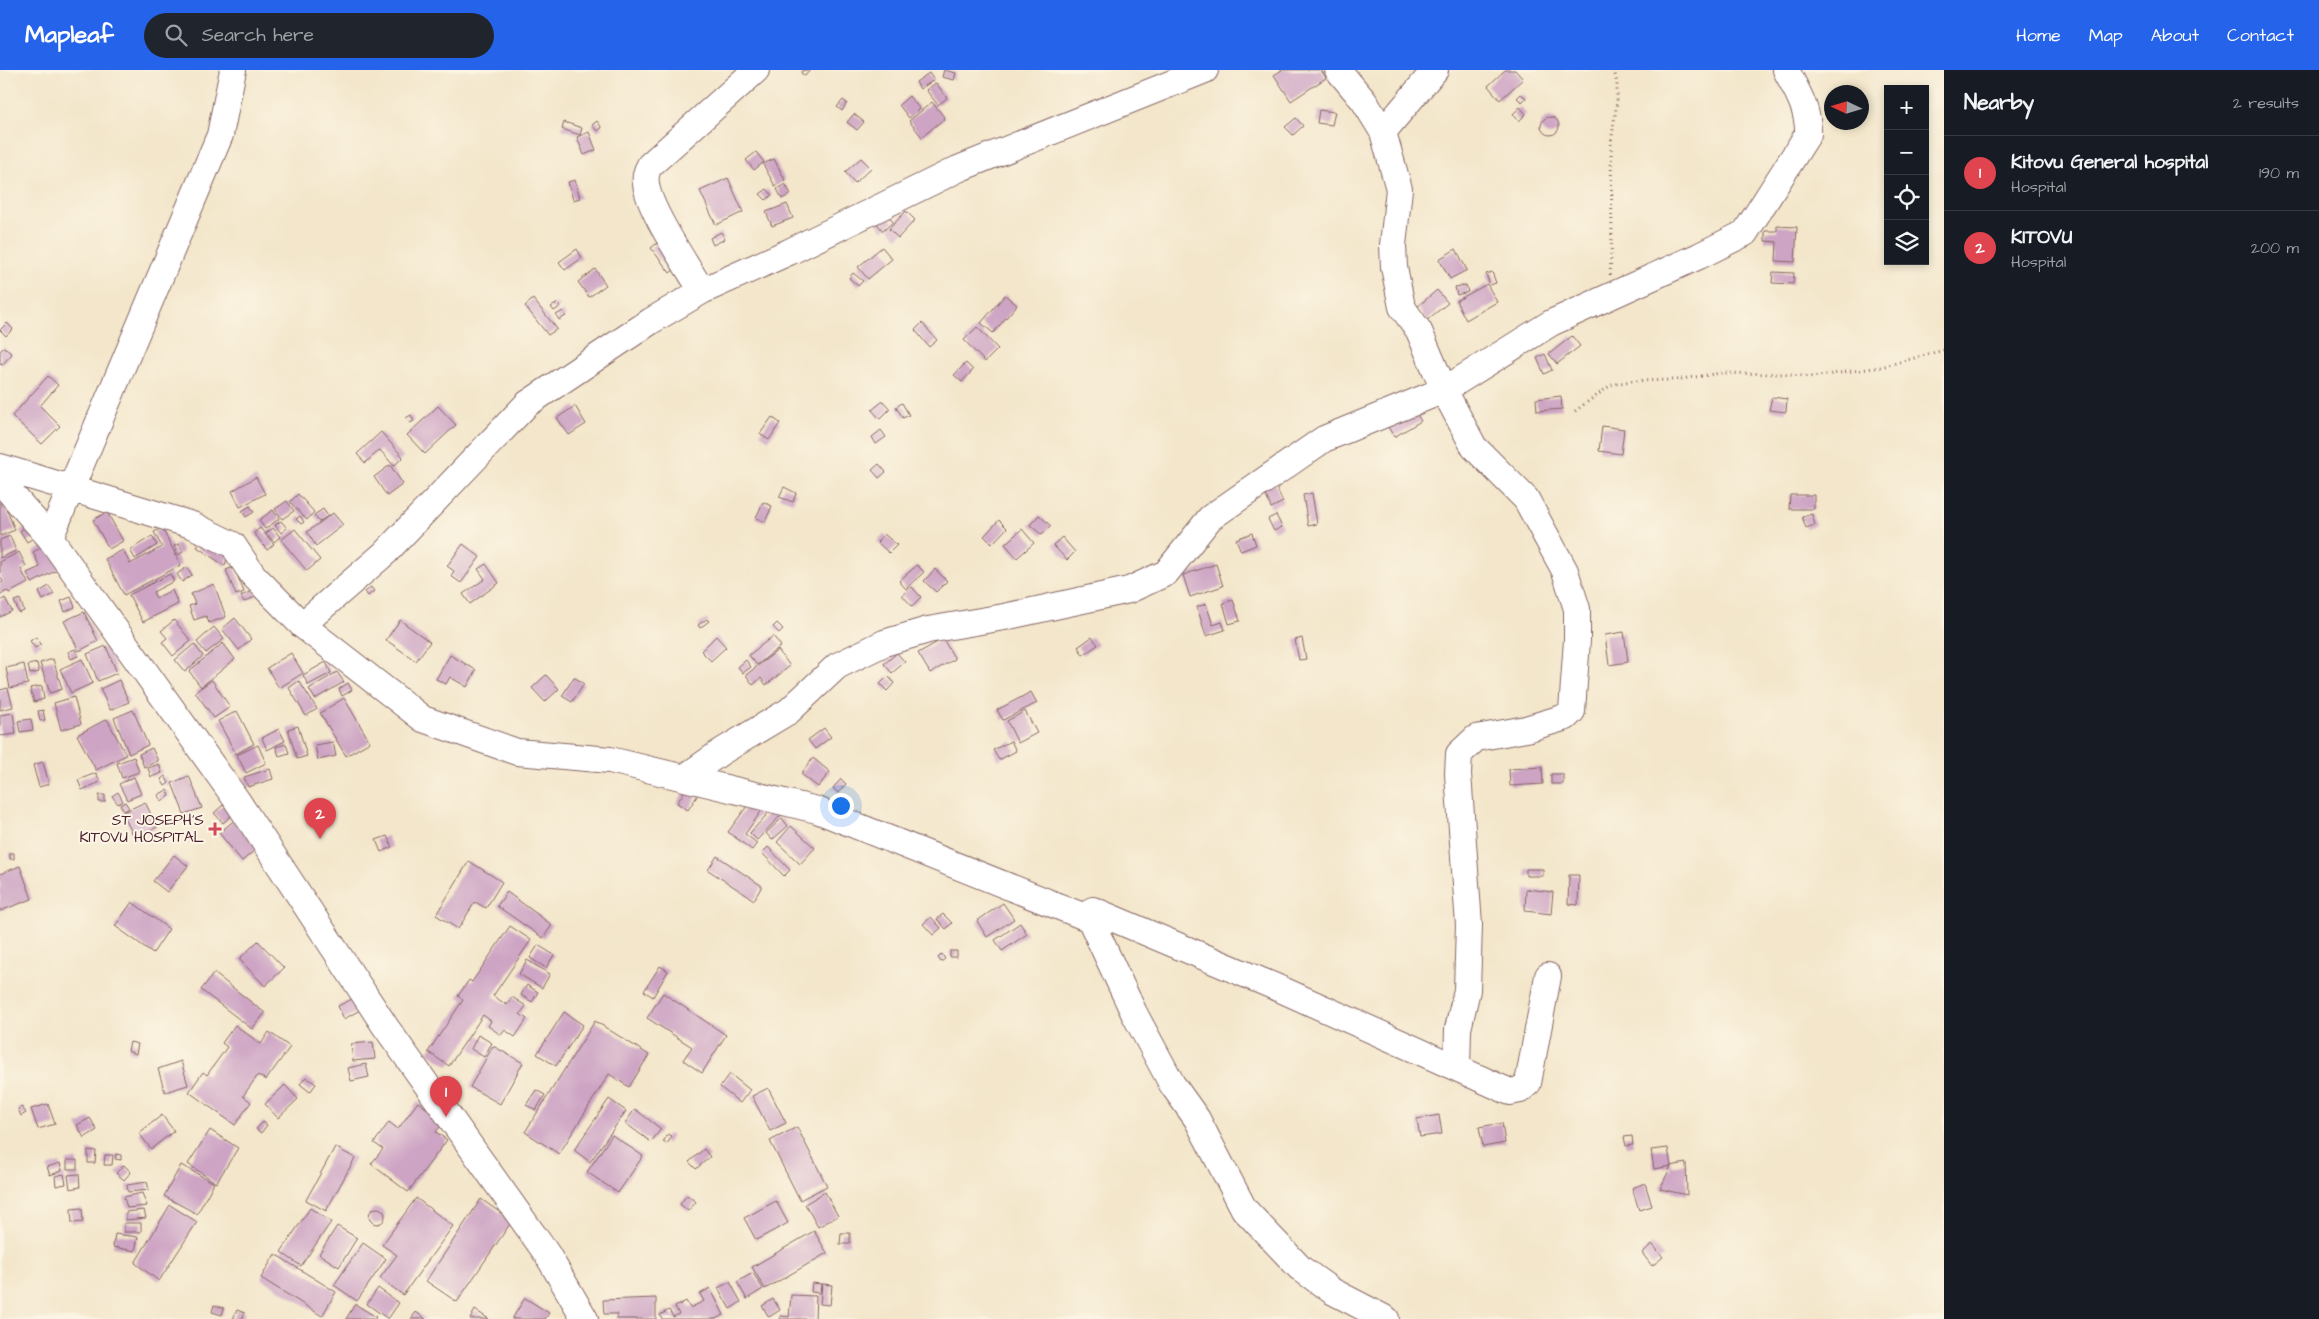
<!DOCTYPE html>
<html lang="en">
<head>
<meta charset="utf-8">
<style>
	:root { --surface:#171b24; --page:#20242c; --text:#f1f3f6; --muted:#9ea1a6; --line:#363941; --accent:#2563eb }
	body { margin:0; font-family:"Architects Daughter",sans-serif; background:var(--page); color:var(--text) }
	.controls { position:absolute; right:15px; top:15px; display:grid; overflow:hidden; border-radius:0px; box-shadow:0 2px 8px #0003 }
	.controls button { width:45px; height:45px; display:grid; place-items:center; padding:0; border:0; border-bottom:1px solid var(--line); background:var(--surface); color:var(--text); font:25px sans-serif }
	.compass { position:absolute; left:1824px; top:15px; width:45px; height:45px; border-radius:50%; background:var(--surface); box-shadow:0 2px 8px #0003; rotate:274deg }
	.you { position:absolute; left:840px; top:735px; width:18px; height:18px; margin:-12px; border:4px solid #fff; border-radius:50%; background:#1a73e8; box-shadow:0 0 0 8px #1a73e833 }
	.badge { display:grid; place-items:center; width:32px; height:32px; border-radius:50%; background:var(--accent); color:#fff; font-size:16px; font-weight:700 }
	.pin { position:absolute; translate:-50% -41px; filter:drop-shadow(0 1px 2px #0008) }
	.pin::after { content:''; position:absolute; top:26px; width:18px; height:15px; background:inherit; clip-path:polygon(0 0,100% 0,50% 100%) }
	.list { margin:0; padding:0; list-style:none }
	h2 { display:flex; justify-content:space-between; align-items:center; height:65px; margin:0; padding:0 20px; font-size:21px }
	h2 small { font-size:16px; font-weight:400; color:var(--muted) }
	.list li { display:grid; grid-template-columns:32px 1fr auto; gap:15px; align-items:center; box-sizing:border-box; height:75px; padding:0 20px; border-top:1px solid var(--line) }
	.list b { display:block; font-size:19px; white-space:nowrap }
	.list p { margin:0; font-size:16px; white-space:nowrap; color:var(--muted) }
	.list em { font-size:16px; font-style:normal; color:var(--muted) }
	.icon { flex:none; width:28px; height:28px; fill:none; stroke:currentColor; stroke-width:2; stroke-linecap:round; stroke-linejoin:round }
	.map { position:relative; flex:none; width:1944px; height:1249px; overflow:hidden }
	header { display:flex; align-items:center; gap:30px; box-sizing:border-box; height:70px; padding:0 25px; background:var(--accent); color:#fff }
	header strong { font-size:24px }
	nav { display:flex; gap:28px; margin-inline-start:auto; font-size:18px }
	.search { width:350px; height:45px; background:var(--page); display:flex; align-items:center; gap:12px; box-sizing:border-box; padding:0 18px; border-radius:28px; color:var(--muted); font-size:19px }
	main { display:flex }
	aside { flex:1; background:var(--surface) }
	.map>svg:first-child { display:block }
	.building { fill:#cda4c4 }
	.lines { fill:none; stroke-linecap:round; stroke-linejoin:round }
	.minor-casing { stroke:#856563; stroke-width:28 }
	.path { stroke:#856563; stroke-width:3; stroke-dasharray:1 4; stroke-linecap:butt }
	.minor { stroke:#fff; stroke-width:26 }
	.poi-dot { fill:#d1495b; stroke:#fcf5e5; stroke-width:2 }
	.labels { text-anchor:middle; stroke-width:4; stroke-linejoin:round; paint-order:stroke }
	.poi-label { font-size:15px; fill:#4a1f2b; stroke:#fcf5e5; text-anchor:end }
</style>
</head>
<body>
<header>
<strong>Mapleaf</strong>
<div class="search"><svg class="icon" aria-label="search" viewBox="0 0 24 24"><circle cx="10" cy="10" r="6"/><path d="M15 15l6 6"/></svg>Search here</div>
<nav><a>Home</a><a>Map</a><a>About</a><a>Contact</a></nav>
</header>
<main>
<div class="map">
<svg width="1944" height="1249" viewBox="0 0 1944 1249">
	<rect width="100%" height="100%" fill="#fcf5e5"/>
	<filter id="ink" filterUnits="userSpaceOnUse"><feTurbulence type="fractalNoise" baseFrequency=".02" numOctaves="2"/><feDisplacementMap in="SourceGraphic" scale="10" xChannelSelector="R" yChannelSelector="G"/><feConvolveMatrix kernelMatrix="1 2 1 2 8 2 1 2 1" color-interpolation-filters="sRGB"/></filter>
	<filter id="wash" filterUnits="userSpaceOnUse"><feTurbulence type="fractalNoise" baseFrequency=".0096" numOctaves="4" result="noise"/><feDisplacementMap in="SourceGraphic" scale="20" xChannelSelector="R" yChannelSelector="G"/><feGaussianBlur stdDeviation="1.12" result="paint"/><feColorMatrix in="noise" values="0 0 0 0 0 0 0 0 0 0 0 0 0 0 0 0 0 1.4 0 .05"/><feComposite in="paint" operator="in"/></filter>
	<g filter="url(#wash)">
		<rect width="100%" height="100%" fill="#f3e6ca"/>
		<g id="blocks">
			<path class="building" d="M803 0H810L805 6 801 3Z
				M944 0 956 3 954 10 942 7Z
				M1282 0H1321L1326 8 1291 31 1274 5Z
				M1505 0H1515L1523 9 1500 30 1488 16Z
				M929 3 934 10 920 19 916 12Z
				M936 13 947 28 938 35 926 20Z
				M1521 24 1526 28 1522 32 1517 28Z
				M909 26 920 39 909 48 899 35Z
				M843 30 847 33 842 41 837 37Z
				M932 32 945 48 922 67 909 51Z
				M1520 37 1526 44 1519 51 1513 44Z
				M1319 40 1335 42 1332 55 1317 53Z
				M854 44 864 52 857 60 847 52Z
				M1541 56a9 9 0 1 1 18 0a9 9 0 1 1-18 0Z
				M1296 48 1303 56 1293 65 1285 57Z
				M597 51 602 58 597 61 592 55Z
				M564 52 582 58 580 65 562 59Z
				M589 62 596 80 584 85 577 67Z
				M756 82 764 92 754 100 746 90Z
				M861 88 871 98 855 113 845 102Z
				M774 89 785 110 775 116 763 94Z
				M728 108 743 142 716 155 700 121Z
				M575 110 580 128 573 130 568 112Z
				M785 114 791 124 782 129 777 119Z
				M767 119 772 125 766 130 760 124Z
				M787 134 793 148 772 156 766 142Z
				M879 135 893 152 883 161 869 144Z
				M906 141 915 150 898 168 889 159Z
				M1777 156 1797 157 1795 192 1776 191 1777 172 1765 171V161H1777Z
				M721 162 725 169 713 175 710 168Z
				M661 170 681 194 670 203 651 178Z
				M882 177 892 189 868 209 858 197Z
				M577 179 582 188 565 200 559 192Z
				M1456 179 1467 200 1450 209 1439 189Z
				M595 199 606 215 589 227 578 212Z
				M1492 202 1496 213 1490 215 1486 204Z
				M1773 202 1794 203 1793 214 1772 213Z
				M853 203 863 211 858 216 849 208Z
				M1487 214 1497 232 1466 250 1456 231Z
				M1466 215 1468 222 1457 225 1455 217Z
				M1437 220 1448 233 1427 250 1417 237Z
				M1005 225 1017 235 993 263 981 253Z
				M533 229 557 259 548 265 525 236Z
				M558 233 560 237 554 241 551 237Z
				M563 241 566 246 559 250 556 245Z
				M7 253 13 259 6 266 0 260Z
				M922 253 937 270 929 277 915 260Z
				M977 257 998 279 985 292 964 270Z
				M1572 266 1580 276 1557 294 1549 284Z
				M4 277 12 284 2 295 0 293V281Z
				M1545 284 1552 300 1544 304 1537 288Z
				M966 293 973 300 962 312 954 305Z
				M48 306 58 315 40 336 60 356 42 374 12 346Z
				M1561 326 1562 339 1537 341 1536 329Z
				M1772 327 1787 329 1786 342 1769 340Z
				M1407 328 1421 351 1394 367 1380 343Z
				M883 331 890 339 880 349 872 340Z
				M902 333 909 345 903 348 896 337Z
				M438 336 456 355 425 384 407 365Z
				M575 336 586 354 569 365 557 348Z
				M411 345 414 351 410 353 406 348Z
				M772 347 780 353 769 370 760 364Z
				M1602 356 1624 359 1621 384 1599 381Z
				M881 360 886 367 876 374 872 367Z
				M381 362 403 387 394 396 380 380 365 393 357 384Z
				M879 394 886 402 879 408 872 400Z
				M390 395 403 414 387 426 374 407Z
				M1270 404 1283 432 1271 438 1264 421Z
				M256 407 265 424 240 437 232 421Z
				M784 417 796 423 793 432 779 427Z
				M1312 423 1317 454 1308 456 1303 425Z
				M298 424 314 442 307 450 290 432Z
				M1790 425H1814V439H1789Z
				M3 431 15 460 0 466V432Z
				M287 431 294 441 282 449 275 439Z
				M763 432 772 436 765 452 756 448Z
				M250 436 254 442 246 447 242 441Z
				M323 439 328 446 319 452 314 445Z
				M273 440 279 449 265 459 259 450Z
				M107 442 123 471 109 479 93 450Z
				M333 443 343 455 316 476 307 462Z
				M1812 444 1815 455 1806 458 1802 447Z
				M1039 445 1051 456 1042 465 1030 455Z
				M1276 445 1282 457 1274 461 1268 449Z
				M300 446 304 452 301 454 296 449Z
				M999 450 1007 458 992 474 984 466Z
				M281 451 287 458 281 463 275 455Z
				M33 452 40 464 27 472 20 461Z
				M162 458 181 495 124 525 105 489 123 480 130 494 162 477 154 462Z
				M260 458 274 474 267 480 254 463Z
				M273 458 280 467 274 472 266 463Z
				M295 459 320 490 307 501 281 470Z
				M1022 459 1034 473 1017 488 1005 474Z
				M1252 463 1256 475 1241 481 1236 469Z
				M884 464 897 475 889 483 877 472Z
				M10 466 16 481 0 488V470Z
				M152 466 157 475 135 489 130 480Z
				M205 467 228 483 225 496 197 477Z
				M1062 467 1075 482 1067 490 1053 475Z
				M179 474 183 482 178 485 174 476Z
				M463 474 480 487 461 513 451 506 454 501 447 496Z
				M47 475 61 498 32 513 27 503 40 497 33 482Z
				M19 482 26 496 21 499 28 513 9 523 8 521 0 524V514L3 512 0 506V492Z
				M486 494 499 513 470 534 463 524 485 509 478 499Z
				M1216 494 1223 516 1190 527 1183 505Z
				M917 495 924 502 906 519 899 511Z
				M187 497 192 505 182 512 177 504Z
				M234 497 244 522 236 525 226 500Z
				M935 499 947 511 936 522 924 511Z
				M170 504 174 511 153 522 156 528 172 520 178 534 143 552 129 525Z
				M214 514 226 547 209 553 206 546 194 550 189 536 195 534 191 524Z
				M49 516 54 524 43 530 39 522Z
				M371 517 374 521 368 526 365 522Z
				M912 517 921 527 912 536 902 525Z
				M254 520 257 526 244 532 241 526Z
				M71 527 75 537 65 542 61 531Z
				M5 528 12 541 0 547V531Z
				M20 529 24 541 19 543 14 531Z
				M1233 530 1240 551 1229 554 1223 533Z
				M1206 534 1213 555 1222 552 1225 560 1206 566 1197 537Z
				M84 542 98 571 79 581 64 551Z
				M235 548 251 569 239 580 222 559Z
				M707 549 709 551 700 558 698 555Z
				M174 550 191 571 173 586 162 572 167 568 161 561Z
				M400 550 430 572 416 591 386 570Z
				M777 553 783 559 779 563 773 557Z
				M214 557 224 569 206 583 197 572Z
				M1624 562 1628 592 1609 595 1605 565Z
				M716 566 726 577 711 591 701 581Z
				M773 566 781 576 757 595 749 585Z
				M36 567 41 574 35 578 30 571Z
				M1092 567 1098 575 1083 585 1078 577Z
				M1302 568 1306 589 1299 590 1295 570Z
				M943 569 955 589 930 603 918 583Z
				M223 573 235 589 201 617 189 601Z
				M194 574 203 586 185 602 175 590Z
				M106 576 117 603 98 611 87 584Z
				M75 579 78 586 71 589 68 582Z
				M778 580 790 596 766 615 761 608 753 615 746 605Z
				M291 583 303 603 279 618 267 598Z
				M897 583 905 592 892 603 884 594Z
				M450 585 476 600 467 617 450 607 446 614 436 609Z
				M53 589 62 619 50 623 40 593Z
				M82 589 93 613 71 623 60 599Z
				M746 590 751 597 743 603 738 597Z
				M326 592 331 603 308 615 303 605Z
				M37 593 39 602 30 604 28 595Z
				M24 594 28 614 10 618 6 598Z
				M337 602 344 612 315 629 309 619Z
				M546 605 559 619 545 632 532 618Z
				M888 606 894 613 887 621 880 614Z
				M574 607 584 614 572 632 562 626Z
				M119 610 129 632 110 640 100 619Z
				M212 610 230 637 214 648 195 622Z
				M299 611 317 639 306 646 289 618Z
				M348 613 352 620 342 626 339 619Z
				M42 616 44 629 34 632 30 618Z
				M8 618 13 637 0 640V620Z
				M1031 622 1037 633 1003 650 997 640Z
				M74 627 81 654 61 660 54 633Z
				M344 628 370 672 346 686 320 643Z
				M43 640 45 650 40 651 38 641Z
				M133 640 148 675 129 684 114 648Z
				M237 641 254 674 236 684 218 651Z
				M1025 641 1037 663 1018 673 1007 651Z
				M13 643 16 664 0 666V645Z
				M31 649 33 660 20 662 18 651Z
				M107 649 126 685 96 700 77 665Z
				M298 656 307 686 297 689 288 659Z
				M824 658 831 667 815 679 808 670Z
				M279 659 285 671 267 680 262 668Z
				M1011 671 1016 681 999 690 993 680Z
				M333 672 336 686 318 690 315 675Z
				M286 674 289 683 279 686 276 677Z
				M258 675 266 693 246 703 237 685Z
				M152 678 158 691 144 697 139 684Z
				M134 687 139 702 122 708 117 693Z
				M813 688 830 702 818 717 801 704Z
				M43 692 49 714 39 717 33 695Z
				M159 694 162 703 151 707 148 698Z
				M1542 697 1543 714 1510 716 1509 699Z
				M270 699 273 709 248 717 244 707Z
				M96 703 100 712 82 720 78 710Z
				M1551 704H1563V714H1551Z
				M165 706 169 713 165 716 161 709Z
				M189 706 202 738 184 744 172 713Z
				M134 707 141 724 127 730 119 714Z
				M841 709 846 714 838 723 833 718Z
				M690 713 701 720 688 740 677 733Z
				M167 720 170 726 161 731 158 725Z
				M118 722 123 731 118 734 112 726Z
				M99 725H105V732H99Z
				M125 732 129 738 124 741 120 735Z
				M145 732 157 757 135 768 122 743Z
				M750 732 762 740 745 764 757 773 752 780 728 762Z
				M223 735 232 745 223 753 214 743Z
				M774 737 782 744 757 770 750 763Z
				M237 748 260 776 242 791 219 763Z
				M782 748 788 756 772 770 766 763Z
				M791 756 815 778 800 794 777 772Z
				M387 766 392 777 381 782 376 770Z
				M768 777 790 800 784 806 762 783Z
				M10 783H14V789H10Z
				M174 785 188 796 167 822 153 811Z
				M717 786 762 816 754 830 708 800Z
				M469 791 502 812 486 838 475 832 458 859 436 845Z
				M20 796 32 829 0 841V804Z
				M1526 799H1543V806H1526Z
				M1569 805H1579L1578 835 1568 834Z
				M1526 819 1553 822 1551 844 1525 841Z
				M507 822 552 855 543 868 497 836Z
				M132 832 169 859 153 883 115 856Z
				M1003 833 1014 849 987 867 977 851Z
				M943 844 952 853 946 859 937 849Z
				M931 847 941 858 933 865 923 854Z
				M1020 853 1027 864 1002 881 995 870Z
				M510 856 531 870 493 926 507 935 512 927 526 936 520 944 527 949 515 967 505 960 501 965 488 956 491 951 483 945 449 996 428 982 463 930 458 926 469 910 472 912Z
				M258 871 284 898 265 916 239 889Z
				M538 875 554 885 546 898 530 888Z
				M950 881H957V887H950Z
				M942 884 945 889 941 892 938 888Z
				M527 890 550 904 542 918 519 904Z
				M660 896 668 901 653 927 644 921Z
				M214 903 265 943 252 959 201 920Z
				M527 915 538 922 532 932 521 925Z
				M663 923 726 965 702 1003 683 990 692 977 647 948Z
				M354 928 360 940 344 949 338 936Z
				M564 942 583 955 556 996 537 984Z
				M595 951 649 985 629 1017 609 1004 559 1084 525 1062Z
				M235 955 261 974 269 962 290 977 266 1010 258 1005 243 1026 251 1032 235 1055 189 1022 203 1002 207 1005 227 977 222 973Z
				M478 965 492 973 484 987 471 979Z
				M130 972 138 974 136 984 128 981Z
				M373 972 375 989 353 991 351 974Z
				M493 976 523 993 500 1034 470 1017Z
				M181 991 188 1015 165 1022 158 999Z
				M366 994 369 1007 351 1011 348 998Z
				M730 1004 750 1020 740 1033 720 1017Z
				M306 1007 316 1014 310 1022 300 1014Z
				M285 1015 298 1029 278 1048 265 1034Z
				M768 1018 786 1053 770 1061 752 1026Z
				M536 1020 545 1025 536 1040 526 1035Z
				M609 1029 626 1041 590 1092 574 1080Z
				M418 1032 444 1051 436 1062 447 1070 408 1122 371 1094 383 1079 374 1073 389 1052 398 1059Z
				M48 1034 55 1054 38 1059 31 1039Z
				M22 1037 26 1043 21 1046 18 1039Z
				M635 1039 661 1059 651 1072 625 1053Z
				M162 1045 174 1061 151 1079 139 1063Z
				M1439 1045 1442 1064 1420 1067 1417 1049Z
				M90 1048 97 1060 84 1068 77 1055Z
				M263 1052 267 1055 261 1063 256 1059Z
				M1502 1053 1505 1073 1483 1077 1479 1057Z
				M797 1057 827 1116 800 1130 770 1071Z
				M210 1060 238 1078 216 1113 188 1094Z
				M668 1064 672 1066 667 1074 663 1072Z
				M612 1065 643 1086 618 1123 587 1102Z
				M1632 1066 1633 1075 1626 1076 1624 1067Z
				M335 1077 355 1088 326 1141 306 1130Z
				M1668 1078 1671 1096 1654 1099 1651 1080Z
				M704 1079 710 1087 696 1099 689 1092Z
				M88 1080 96 1081 95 1093H88Z
				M116 1084 121 1085V1090L115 1089Z
				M105 1085H113L112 1095H104Z
				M67 1090H77V1099H67Z
				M60 1093 62 1101 50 1105 47 1097Z
				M1686 1093 1687 1125 1660 1119 1671 1096Z
				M124 1095 131 1102 124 1110 116 1103Z
				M181 1095 214 1113 197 1144 164 1126Z
				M64 1104 66 1114 56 1116 55 1106Z
				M79 1104 80 1117 70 1119 68 1105Z
				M147 1112 149 1120 128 1122 127 1115Z
				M1645 1113 1652 1136 1639 1140 1632 1118Z
				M825 1122 838 1146 818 1157 805 1134Z
				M142 1123 147 1136 127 1138 124 1127Z
				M687 1125 696 1132 688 1141 680 1134Z
				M416 1128 453 1156 403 1225 380 1208 397 1185 382 1175Z
				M481 1129 512 1151 457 1232 426 1211Z
				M776 1131 788 1153 756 1170 744 1148Z
				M170 1135 197 1152 159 1211 135 1193Z
				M82 1138 83 1152 72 1153 71 1139Z
				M310 1138 331 1152 301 1196 281 1182Z
				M369 1146a8 8 0 1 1 16 0a8 8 0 1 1-16 0Z
				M144 1140 146 1148 126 1150V1142Z
				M124 1153H141V1162H124Z
				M337 1156 357 1168 339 1197 319 1184Z
				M814 1161 827 1183 765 1219 752 1197Z
				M841 1163H850V1174H840Z
				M115 1164 138 1167 135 1181 113 1177Z
				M363 1173 386 1189 357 1231 334 1215Z
				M1652 1174 1663 1187 1652 1196 1642 1183Z
				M275 1184 336 1222 322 1246 261 1208Z
				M753 1203 763 1219 747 1229 737 1212Z
				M730 1212 741 1232 730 1239 718 1218Z
				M812 1213 821 1214 820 1223 811 1222Z
				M822 1214 832 1215 830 1235 820 1234Z
				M378 1218 399 1233 388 1249 367 1234Z
				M710 1218 724 1245 715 1249H662L660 1245 669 1240 673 1247 679 1244 675 1237 686 1231 690 1238 704 1231 700 1224Z
				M791 1225 816 1226 815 1249H780V1246L789 1247Z
				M525 1228 549 1243 545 1249H512Z
				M656 1228V1249H617V1244H604L603 1230Z
				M773 1229 780 1240 769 1247 762 1236Z
				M355 1234 376 1247 375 1249H346Z
				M214 1235 224 1238 222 1245 212 1242Z
				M237 1240 245 1243 242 1249H233Z
				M475 1240 489 1249H470Z
				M416 1242 426 1249H411Z"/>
		</g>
	</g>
	<g filter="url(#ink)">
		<use href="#blocks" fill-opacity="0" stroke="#856563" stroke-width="1"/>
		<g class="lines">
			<g class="minor-casing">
				<path id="minor" d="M1338 0 1364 31 1383 62 1399 119 1393 175 1394 197 1402 237 1419 261 1444 320 1474 377 1526 429 1565 501 1577 539V570L1572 641 1566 647 1526 659 1476 668 1459 684 1458 704 1469 855 1467 920 1458 959 1457 998
					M1383 62 1435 0
					M702 221C687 196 649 140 646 114 645 106 646 102 650 95L756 0
					M0 397 192 455 233 475 253 505 302 555 423 649 517 682 610 690 817 740 1090 849 1093 840 1278 918 1510 1022 1520 1020 1528 1013 1548 906
					M0 411 50 468 236 729 385 956 547 1184 585 1249
					M50 468 220 65 233 0
					M302 555 385 483 527 334 651 251 702 221 789 182 958 99 1205 0
					M684 708 721 682 789 641 837 596 884 573 928 560 1004 547 1129 520 1166 503 1210 448 1324 369 1444 320 1551 253 1699 186 1745 163 1808 64C1809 40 1797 21 1786 0
					M1090 849 1134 943 1172 1014 1197 1049 1244 1139 1300 1198 1332 1221 1386 1249"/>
			</g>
			<path class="path" d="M1610 205 1612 168 1611 73 1617 31V13L1614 0
				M1575 341 1611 315 1631 311 1675 310 1721 303 1781 304 1812 307 1881 297 1944 280"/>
			<use href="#minor" class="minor"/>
		</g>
	</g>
	<path class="poi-dot" d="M212.5 751.5h5v5h5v5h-5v5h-5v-5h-5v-5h5z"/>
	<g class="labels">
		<g class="poi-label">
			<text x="204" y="755">ST JOSEPH'S<tspan x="204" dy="17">KITOVU HOSPITAL</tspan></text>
		</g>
	</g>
</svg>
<div class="controls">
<button>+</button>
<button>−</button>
<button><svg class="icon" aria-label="locate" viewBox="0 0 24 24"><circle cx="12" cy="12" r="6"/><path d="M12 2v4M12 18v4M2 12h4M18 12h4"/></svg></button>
<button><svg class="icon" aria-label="layers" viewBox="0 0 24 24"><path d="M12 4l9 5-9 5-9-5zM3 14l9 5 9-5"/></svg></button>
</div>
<svg class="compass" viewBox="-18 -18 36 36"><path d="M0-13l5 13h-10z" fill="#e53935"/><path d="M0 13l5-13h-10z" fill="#9ea1a6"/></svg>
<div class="you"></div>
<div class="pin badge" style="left:446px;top:1047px;background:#e0444e">1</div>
<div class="pin badge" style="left:320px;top:769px;background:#e0444e">2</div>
</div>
<aside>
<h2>Nearby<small>2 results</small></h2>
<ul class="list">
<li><span class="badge" style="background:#e0444e">1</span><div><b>Kitovu General hospital</b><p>Hospital</p></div><em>190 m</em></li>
<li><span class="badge" style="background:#e0444e">2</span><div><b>KITOVU</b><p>Hospital</p></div><em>200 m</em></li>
</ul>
</aside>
</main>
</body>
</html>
